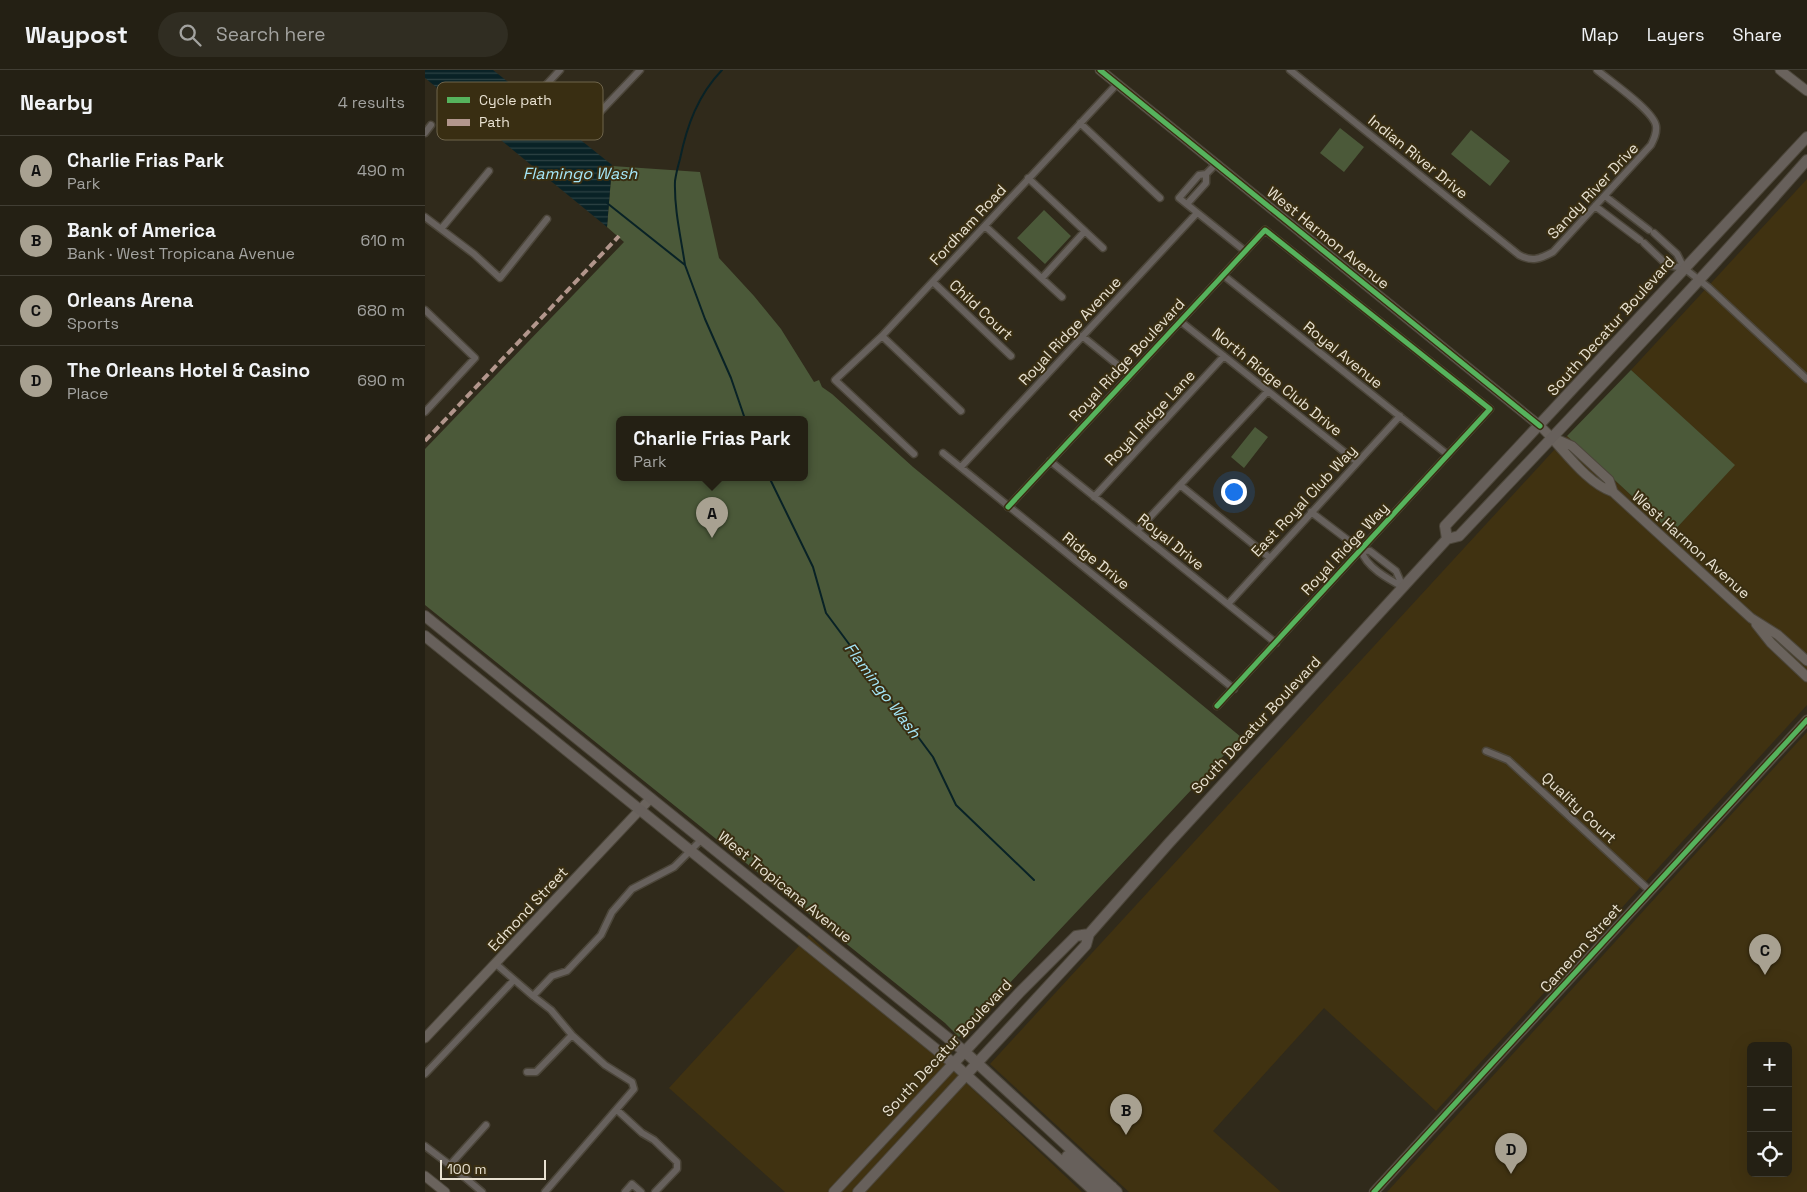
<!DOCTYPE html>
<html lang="en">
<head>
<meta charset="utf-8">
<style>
	:root { --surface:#242014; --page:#302d22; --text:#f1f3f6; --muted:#a3a3a0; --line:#413e34; --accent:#a8a191 }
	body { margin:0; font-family:"Space Grotesk",sans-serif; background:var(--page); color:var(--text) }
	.controls { position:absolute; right:15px; bottom:15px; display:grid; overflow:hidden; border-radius:8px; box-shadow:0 5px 20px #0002 }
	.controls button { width:45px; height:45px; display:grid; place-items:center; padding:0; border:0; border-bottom:1px solid var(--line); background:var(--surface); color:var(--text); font:25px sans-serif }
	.scale { position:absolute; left:15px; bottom:12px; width:106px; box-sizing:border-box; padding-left:5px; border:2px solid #e8e1d1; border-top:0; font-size:14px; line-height:18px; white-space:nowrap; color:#e8e1d1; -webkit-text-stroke:4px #392e12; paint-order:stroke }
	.you { position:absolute; left:808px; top:421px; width:18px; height:18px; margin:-12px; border:4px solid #fff; border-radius:50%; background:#1a73e8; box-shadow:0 0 0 8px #1a73e833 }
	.badge { display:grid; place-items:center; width:32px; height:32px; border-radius:50%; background:var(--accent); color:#111; font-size:16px; font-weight:700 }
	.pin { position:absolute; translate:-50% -41px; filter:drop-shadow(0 1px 2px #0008) }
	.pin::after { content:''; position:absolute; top:26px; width:18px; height:15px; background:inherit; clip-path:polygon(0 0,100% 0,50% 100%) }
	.popup { position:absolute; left:191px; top:346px; width:192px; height:65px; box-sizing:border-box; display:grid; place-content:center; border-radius:8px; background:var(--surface); filter:drop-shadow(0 1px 4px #0005); font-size:16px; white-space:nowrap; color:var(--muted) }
	.popup b { font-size:19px; color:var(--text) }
	.popup::after { content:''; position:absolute; left:50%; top:100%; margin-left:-10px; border:10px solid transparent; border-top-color:var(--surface) }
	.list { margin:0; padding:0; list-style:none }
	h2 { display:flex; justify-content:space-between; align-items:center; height:65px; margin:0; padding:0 20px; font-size:21px }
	h2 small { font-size:16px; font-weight:400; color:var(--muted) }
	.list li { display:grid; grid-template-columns:32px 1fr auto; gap:15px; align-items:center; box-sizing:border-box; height:70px; padding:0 20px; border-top:1px solid var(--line) }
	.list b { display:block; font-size:19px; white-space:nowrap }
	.list p { margin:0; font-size:16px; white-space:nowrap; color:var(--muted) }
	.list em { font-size:16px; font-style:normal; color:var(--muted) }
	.icon { flex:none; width:28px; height:28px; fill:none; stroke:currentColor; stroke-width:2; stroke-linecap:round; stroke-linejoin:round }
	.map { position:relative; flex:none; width:1382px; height:1122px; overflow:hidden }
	header { display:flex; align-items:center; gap:30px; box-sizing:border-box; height:70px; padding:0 25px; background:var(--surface); border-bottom:1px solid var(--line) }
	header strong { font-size:24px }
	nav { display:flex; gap:28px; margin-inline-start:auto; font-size:18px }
	.search { width:350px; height:45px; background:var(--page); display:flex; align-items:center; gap:12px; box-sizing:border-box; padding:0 18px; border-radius:28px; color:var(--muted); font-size:19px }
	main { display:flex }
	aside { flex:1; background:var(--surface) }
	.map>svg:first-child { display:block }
	.built { fill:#403211; fill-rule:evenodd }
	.green { fill:#4b5939; fill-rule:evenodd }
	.water { fill:url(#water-rules) }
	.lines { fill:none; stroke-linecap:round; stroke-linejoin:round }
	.stream { stroke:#092226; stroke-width:2 }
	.street-casing { stroke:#4c463a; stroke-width:9 }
	.secondary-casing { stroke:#4c463a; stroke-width:11 }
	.primary-casing { stroke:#4c463a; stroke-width:12 }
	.street { stroke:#67615d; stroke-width:6 }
	.secondary { stroke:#6a635d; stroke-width:9 }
	.primary { stroke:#67605b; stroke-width:10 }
	.quiet { stroke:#b2968c; stroke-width:4; stroke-dasharray:8 4; stroke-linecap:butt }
	.cycleway-casing { stroke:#392e12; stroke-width:8 }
	.cycleway { stroke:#56b35d; stroke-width:5 }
	.labels { text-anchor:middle; stroke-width:4; stroke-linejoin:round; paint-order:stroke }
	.street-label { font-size:15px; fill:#e8e1d1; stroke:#392e12 }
	.water-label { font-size:16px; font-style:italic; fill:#a5e7f9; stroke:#392e12 }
	.key { fill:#392e12; stroke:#6e644b; stroke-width:1 }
	.key-label { font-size:14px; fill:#e8e1d1 }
</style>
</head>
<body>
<header>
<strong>Waypost</strong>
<div class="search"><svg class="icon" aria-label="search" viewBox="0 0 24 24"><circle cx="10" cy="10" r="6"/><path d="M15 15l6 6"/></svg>Search here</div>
<nav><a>Map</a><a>Layers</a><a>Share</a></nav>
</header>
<main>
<aside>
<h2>Nearby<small>4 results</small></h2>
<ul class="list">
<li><span class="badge">A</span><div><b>Charlie Frias Park</b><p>Park</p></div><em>490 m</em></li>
<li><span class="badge">B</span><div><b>Bank of America</b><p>Bank · West Tropicana Avenue</p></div><em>610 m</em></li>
<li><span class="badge">C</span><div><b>Orleans Arena</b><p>Sports</p></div><em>680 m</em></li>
<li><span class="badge">D</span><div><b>The Orleans Hotel &amp; Casino</b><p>Place</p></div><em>690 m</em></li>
</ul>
</aside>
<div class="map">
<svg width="1382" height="1122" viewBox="0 0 1382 1122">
	<defs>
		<pattern id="water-rules" width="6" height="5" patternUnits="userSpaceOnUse" patternTransform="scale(1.25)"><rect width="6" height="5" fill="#092226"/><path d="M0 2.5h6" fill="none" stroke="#2d4244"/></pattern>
	</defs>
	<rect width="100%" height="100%" fill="#302a1b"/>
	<path class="built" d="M1382 109V635L1011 1041 899 938 788 1061 856 1122H704L565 994 1142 366 1247 463 1309 395 1206 300Z
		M1382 662V1122H962L1325 724ZM1326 976H1363V1103H1326Z
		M384 865 657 1122H360L244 1018Z"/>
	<path class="green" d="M915 58 939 77 919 102 895 83Z
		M1046 60 1085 91 1065 116 1026 84Z
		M187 96 275 102 294 188 329 226 356 259 389 312 394 310 397 317 407 324 488 397 816 667 534 967 520 953 0 535V379L199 172 182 157ZM194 349H380V407H194Z
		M619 140 646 166 620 194 592 168Z
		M1206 300 1310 395 1247 463 1142 366Z
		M830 357 843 367 819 398 806 387Z"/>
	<path class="water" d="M0 0H68L187 95 182 157 0 8Z"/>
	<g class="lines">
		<path class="stream" d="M182 133 260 195 280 249 306 308 320 349
			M260 195C256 168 249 139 250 111 251 104 253 96 255 89 262 55 273 25 297 0
			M344 407 388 497 401 543 508 687 531 735 609 810"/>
		<g class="street-casing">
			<path id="street" d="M135 0 108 29 153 65 215 0
				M865 0 1094 185C1107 192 1115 189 1128 182L1226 75C1229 69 1232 63 1231 56 1229 41 1185 11 1172 0
				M655 53 735 128
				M0 63 6 55
				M791 94 781 104 774 105 754 128 820 181
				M603 108 678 178
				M1180 126 1224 160
				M762 134 781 113V104
				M1170 136 1215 170
				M0 147 49 184 75 208 122 149
				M560 156 637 227
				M16 159 64 101
				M1229 163 1252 184 1259 198
				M1219 173 1242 195 1259 198 1283 217 1382 309
				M798 205 1023 385
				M617 208 660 161
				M508 212 586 286
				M0 240 50 288 0 342
				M755 251 932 392
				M457 266 536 341
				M657 266 705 305
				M518 383 809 619
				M489 384 410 310 457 266 692 14
				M625 391 851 573
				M536 397 772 143
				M755 415 845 488
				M669 427 799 286
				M583 437 840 160 1065 339 792 636
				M886 442 936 480
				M712 461 843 321
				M936 480 945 481 971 501 978 517
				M936 480C941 497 963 509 978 517
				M803 534 975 346
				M1061 681 1083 690 1225 821
				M71 894 108 926 127 906 142 901 176 865 187 842 207 819 249 797 277 769
				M108 926 126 940 147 965 180 995 207 1012 209 1019 120 1122
				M102 1002H111L147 965
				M0 1004 89 910
				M192 1040 217 1063 229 1070 252 1092V1099L230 1122
				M0 1076 25 1095
				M57 1122 25 1095 61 1055
				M200 1122 207 1114 216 1122"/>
		</g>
		<g class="secondary-casing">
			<path id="secondary" d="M675 0 1115 356C1136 375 1160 413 1188 422L1326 548 1353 565 1382 591
				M1355 0 1382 21
				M1129 368 1147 376 1184 410 1188 422
				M1331 554 1346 573 1382 607
				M0 968 226 728
				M0 1106 20 1122
				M949 1122 1382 650"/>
		</g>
		<g class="primary-casing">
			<path id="primary" d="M1022 469 1020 456 1382 67
				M0 546 539 981 692 1122
				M0 566 528 993 670 1122
				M642 1086 675 1116 678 1118 687 1117
				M409 1122 595 922 651 866 664 864
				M433 1122 661 875 664 864 744 773 1022 469 1034 466C1151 342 1269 219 1382 90"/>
		</g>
		<use href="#street" class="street"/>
		<use href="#secondary" class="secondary"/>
		<use href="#primary" class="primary"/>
		<path class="quiet" d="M0 371 194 166"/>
		<g class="cycleway-casing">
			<path id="cycleway" d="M675 0 1115 356
				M583 437 840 160 1065 339 792 636
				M949 1122 1382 650"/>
		</g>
		<use href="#cycleway" class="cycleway"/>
	</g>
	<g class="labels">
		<g class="street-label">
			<text transform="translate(993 87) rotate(39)" y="5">Indian River Drive</text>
			<text transform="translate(1168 121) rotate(-47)" y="5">Sandy River Drive</text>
			<text transform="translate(543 155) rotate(-47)" y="5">Fordham Road</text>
			<text transform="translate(903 168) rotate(39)" y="5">West Harmon Avenue</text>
			<text transform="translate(556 240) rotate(43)" y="5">Child Court</text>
			<text transform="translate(1186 256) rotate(-48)" y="5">South Decatur Boulevard</text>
			<text transform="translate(645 261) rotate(-47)" y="5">Royal Ridge Avenue</text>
			<text transform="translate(918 285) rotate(39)" y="5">Royal Avenue</text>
			<text transform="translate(702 290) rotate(-47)" y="5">Royal Ridge Boulevard</text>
			<text transform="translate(852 312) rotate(39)" y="5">North Ridge Club Drive</text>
			<text transform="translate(725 348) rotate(-47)" y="5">Royal Ridge Lane</text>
			<text transform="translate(879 431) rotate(-47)" y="5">East Royal Club Way</text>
			<text transform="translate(746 472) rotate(39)" y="5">Royal Drive</text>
			<text transform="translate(1266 475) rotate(42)" y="5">West Harmon Avenue</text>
			<text transform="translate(920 479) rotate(-47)" y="5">Royal Ridge Way</text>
			<text transform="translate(671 491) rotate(39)" y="5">Ridge Drive</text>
			<text transform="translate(831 655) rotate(-47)" y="5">South Decatur Boulevard</text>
			<text transform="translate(1154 738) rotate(43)" y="5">Quality Court</text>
			<text transform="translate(360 817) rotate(39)" y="5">West Tropicana Avenue</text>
			<text transform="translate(103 839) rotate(-47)" y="5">Edmond Street</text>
			<text transform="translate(1156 878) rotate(-48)" y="5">Cameron Street</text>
			<text transform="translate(522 978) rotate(-47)" y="5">South Decatur Boulevard</text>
		</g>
		<g class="water-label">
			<text x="155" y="109">Flamingo Wash</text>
			<text transform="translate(458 620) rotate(53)" y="6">Flamingo Wash</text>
		</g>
	</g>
	<rect x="12" y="12" width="166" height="58" rx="8" class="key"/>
	<rect x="22" y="27" width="23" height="6" fill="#56b35d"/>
	<rect x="22" y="49" width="23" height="7" fill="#b2968c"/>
	<g class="key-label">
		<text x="54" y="35">Cycle path</text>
		<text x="54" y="57">Path</text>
	</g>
</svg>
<div class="controls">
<button>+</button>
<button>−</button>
<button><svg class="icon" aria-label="locate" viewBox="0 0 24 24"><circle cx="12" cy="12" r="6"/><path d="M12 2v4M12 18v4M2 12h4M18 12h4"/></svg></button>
</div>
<div class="scale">100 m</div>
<div class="you"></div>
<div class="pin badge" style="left:287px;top:468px">A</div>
<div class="popup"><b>Charlie Frias Park</b>Park</div>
<div class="pin badge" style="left:701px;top:1065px">B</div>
<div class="pin badge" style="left:1340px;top:905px">C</div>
<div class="pin badge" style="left:1086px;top:1104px">D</div>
</div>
</main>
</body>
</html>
